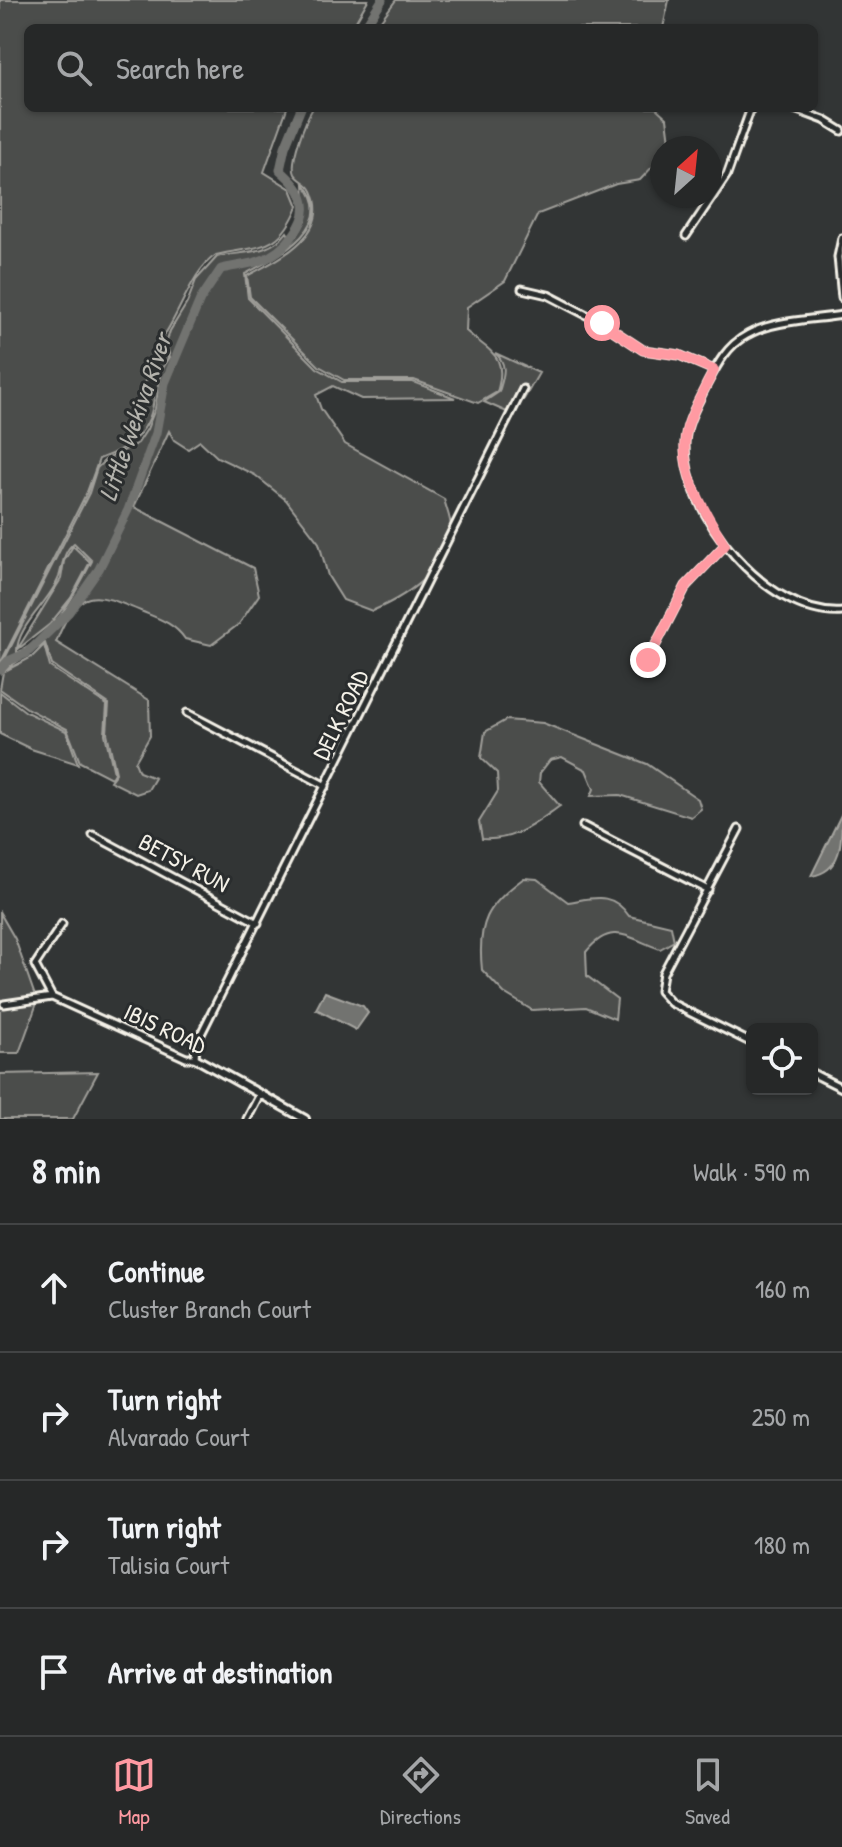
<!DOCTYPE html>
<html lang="en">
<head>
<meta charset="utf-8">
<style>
	:root { --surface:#262828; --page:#323434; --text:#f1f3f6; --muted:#a4a6a8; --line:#424445; --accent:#ff9aa2 }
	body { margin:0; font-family:"Patrick Hand",sans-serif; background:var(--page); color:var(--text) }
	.controls { position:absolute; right:24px; bottom:24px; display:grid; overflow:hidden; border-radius:12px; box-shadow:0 2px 6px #0004 }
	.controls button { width:72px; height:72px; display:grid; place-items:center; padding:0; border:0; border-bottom:2px solid var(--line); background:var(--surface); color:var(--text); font:40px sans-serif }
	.compass { position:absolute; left:650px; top:136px; width:72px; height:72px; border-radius:50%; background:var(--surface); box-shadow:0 2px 6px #0004; rotate:27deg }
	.stop { position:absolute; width:24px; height:24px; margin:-18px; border:6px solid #ff9aa2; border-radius:50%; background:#fff }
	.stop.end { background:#ff9aa2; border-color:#fff; box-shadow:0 2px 8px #0008 }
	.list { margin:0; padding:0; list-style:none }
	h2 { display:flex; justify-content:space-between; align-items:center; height:104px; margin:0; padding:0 32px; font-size:34px }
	h2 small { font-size:26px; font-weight:400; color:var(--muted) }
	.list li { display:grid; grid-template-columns:52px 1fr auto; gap:24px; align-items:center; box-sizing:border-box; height:128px; padding:0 32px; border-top:2px solid var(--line) }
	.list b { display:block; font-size:30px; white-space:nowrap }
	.list p { margin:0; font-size:26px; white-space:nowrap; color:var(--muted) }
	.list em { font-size:26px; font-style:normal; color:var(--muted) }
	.icon { flex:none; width:44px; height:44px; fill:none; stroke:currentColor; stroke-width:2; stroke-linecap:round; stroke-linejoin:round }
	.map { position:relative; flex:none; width:842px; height:1119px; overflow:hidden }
	.search { position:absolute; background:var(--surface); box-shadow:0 2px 6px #0004; left:24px; right:24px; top:24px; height:88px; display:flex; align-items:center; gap:20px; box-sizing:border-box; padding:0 28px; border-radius:12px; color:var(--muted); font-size:30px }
	.sheet { height:616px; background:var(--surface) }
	nav { display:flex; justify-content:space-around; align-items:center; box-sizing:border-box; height:112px; border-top:2px solid var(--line); background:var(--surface); font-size:22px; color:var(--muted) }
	nav a { display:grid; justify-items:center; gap:4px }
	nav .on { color:var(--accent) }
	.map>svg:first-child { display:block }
	.green { fill:#4b4d4c; stroke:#a09f9a; stroke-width:2; fill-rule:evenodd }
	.water { fill:#727370; stroke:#a6a5a0; stroke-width:2 }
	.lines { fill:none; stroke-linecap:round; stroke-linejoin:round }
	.river { stroke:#727370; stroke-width:9 }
	.minor-casing { stroke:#f4f1e8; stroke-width:11 }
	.tertiary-casing { stroke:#f4f1e8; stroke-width:12 }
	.minor { stroke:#2a2d2e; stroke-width:5 }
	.tertiary { stroke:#2a2d2e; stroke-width:6 }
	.route { stroke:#ff9aa2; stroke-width:10 }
	.labels { text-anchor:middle; stroke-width:6; stroke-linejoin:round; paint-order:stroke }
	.street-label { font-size:24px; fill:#f4f1e8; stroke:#2a2d2e }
	.water-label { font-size:26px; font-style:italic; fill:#b3b2ac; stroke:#2a2d2e }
</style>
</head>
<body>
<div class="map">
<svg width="842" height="1119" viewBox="0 0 842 1119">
	<rect width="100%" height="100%" fill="#323535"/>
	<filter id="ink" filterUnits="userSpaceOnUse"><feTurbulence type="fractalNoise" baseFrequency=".0125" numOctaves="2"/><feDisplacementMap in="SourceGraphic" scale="16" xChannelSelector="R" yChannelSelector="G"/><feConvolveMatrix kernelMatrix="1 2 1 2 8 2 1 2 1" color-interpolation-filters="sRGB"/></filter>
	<g filter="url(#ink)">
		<path class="green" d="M0 0H368L352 28H28V108H287L264 172 291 189 298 206C279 253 259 245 216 255 193 269 180 313 163 337L168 357 165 365 142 384 154 396C152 431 130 448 99 459L87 492 0 664Z
			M396 0H669L663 28H375Z
			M313 108H656L667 118 670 141 662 148 657 162 640 180 616 184 538 214 505 281 467 307 466 331C491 353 508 355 497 392L478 403 414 380H344L319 366 250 297 247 276C277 260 332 235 312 191 309 183 299 181 295 174 289 162 306 119 313 108Z
			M304 184C340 226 275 258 245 274L248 298 317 368 342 382H413L455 398 361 399 333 386 316 395 321 409 345 444 444 499C446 508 452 521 451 530 445 571 407 596 372 611L343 600 328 576 319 543 286 500 255 475 217 457 200 441 188 449 174 440 169 431 134 507 253 568 259 595 239 624 211 645 185 639C175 624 160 619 143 612 95 592 79 584 56 642L149 700 150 736 135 762 139 772 155 778 148 790 136 794 110 781 116 773 107 733 109 704 52 665 45 643 0 673V668L89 493 97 468 105 460 138 443 147 429 155 409 161 371 170 357 166 344 170 331 187 303 196 280 217 257C242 251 270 255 287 232L290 237 297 236 306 220ZM74 543 92 561C73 597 55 635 17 653 16 626 50 602 59 577 63 564 63 552 74 543Z
			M495 353 539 373 524 399 507 412 484 402 499 392C503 377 509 365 495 353Z
			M73 546 90 562 71 598 50 624 17 650 61 579 64 561Z
			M44 645 50 667 107 705 105 734 114 773 111 778 80 762 67 729 28 709 0 689 3 672 32 657Z
			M0 692 26 712 66 731 78 764 31 749 0 734Z
			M506 720 543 723 647 764 698 799 701 809 691 817 620 795 591 796 594 789 586 770 562 757 550 760 540 773 539 782 560 806C534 824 516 841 482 839L479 822 498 791 497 773 481 758 485 732Z
			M524 878 537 879 568 902C594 898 612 891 629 916L671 926 674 941 660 949C628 938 612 920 586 952L587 976 617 999 615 1019 586 1007 532 1010 504 993 482 970C477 923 487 905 524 878Z
			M0 913 15 939 35 996 2 1001V1007L37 1003 19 1053H0Z
			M98 1072 73 1119H0V1074Z"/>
		<path class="water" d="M842 813C842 841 842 872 811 876Z
			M325 992 363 1006 368 1013 356 1030 316 1009Z"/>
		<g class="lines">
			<path class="river" d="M364 28 382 0
				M0 670 8 661 27 653 69 612 99 569 128 510 156 433 165 383 200 300 221 269C233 266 247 265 259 261 274 256 285 247 294 234 314 208 303 190 280 170L285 147 301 108"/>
			<g class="minor-casing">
				<path id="minor" d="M792 108 824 120 842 131
					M686 236 727 175 751 108
					M842 238 838 257 842 298
					M522 289 548 295 602 323 643 350 679 355 714 370
					M842 315C812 320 773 320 747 335 726 346 716 367 706 386 697 405 686 422 685 443 683 514 768 617 842 612
					M648 660 686 586 725 545
					M187 713 326 786
					M583 826 708 890
					M739 829 663 973 660 991 671 1003 752 1043
					M93 835 258 923
					M52 997 35 965 62 924
					M4 1004 52 997 186 1058H195L196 1044 523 389
					M812 1073 842 1088
					M247 1119 259 1096"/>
			</g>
			<g class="tertiary-casing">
				<path id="tertiary" d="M195 1058 305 1119"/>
			</g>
			<use href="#minor" class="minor"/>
			<use href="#tertiary" class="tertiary"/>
		</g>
	</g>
	<g class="lines" filter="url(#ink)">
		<path class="route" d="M602 323 643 350 679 355 714 370C705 389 693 408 687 428 676 468 705 512 725 545L686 586 648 660"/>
	</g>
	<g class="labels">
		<g class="street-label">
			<text transform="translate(341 715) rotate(-64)" y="8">DELK ROAD</text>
			<text transform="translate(184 863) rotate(28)" y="8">BETSY RUN</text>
			<text transform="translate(165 1029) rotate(25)" y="8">IBIS ROAD</text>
		</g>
		<g class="water-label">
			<text transform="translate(135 417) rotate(-71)" y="9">Little Wekiva River</text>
		</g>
	</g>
</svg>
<div class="controls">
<button><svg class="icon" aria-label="locate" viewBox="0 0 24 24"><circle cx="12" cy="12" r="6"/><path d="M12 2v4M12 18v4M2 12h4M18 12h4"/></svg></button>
</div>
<svg class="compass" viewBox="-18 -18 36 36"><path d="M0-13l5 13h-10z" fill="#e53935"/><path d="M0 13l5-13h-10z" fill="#a4a6a8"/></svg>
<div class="stop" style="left:602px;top:323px"></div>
<div class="stop end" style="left:648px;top:660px"></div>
<div class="search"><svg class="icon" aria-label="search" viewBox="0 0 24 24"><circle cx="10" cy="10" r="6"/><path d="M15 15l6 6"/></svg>Search here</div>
</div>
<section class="sheet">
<h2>8 min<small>Walk · 590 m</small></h2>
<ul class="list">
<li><svg class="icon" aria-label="ahead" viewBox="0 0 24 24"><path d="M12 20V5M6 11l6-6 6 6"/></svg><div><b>Continue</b><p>Cluster Branch Court</p></div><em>160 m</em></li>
<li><svg class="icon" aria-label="right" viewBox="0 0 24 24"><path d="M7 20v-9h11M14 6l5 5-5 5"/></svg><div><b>Turn right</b><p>Alvarado Court</p></div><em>250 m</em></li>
<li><svg class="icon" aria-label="right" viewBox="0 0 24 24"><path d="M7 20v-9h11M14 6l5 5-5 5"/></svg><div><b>Turn right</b><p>Talisia Court</p></div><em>180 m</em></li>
<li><svg class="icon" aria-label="arrive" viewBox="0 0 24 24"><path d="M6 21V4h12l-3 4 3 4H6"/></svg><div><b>Arrive at destination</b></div></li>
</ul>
</section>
<nav>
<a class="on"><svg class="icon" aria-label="map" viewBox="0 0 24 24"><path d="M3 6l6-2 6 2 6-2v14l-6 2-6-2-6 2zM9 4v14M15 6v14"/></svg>Map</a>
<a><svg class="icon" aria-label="directions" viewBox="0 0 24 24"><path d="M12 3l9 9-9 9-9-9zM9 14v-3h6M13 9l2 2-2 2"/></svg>Directions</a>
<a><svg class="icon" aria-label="saved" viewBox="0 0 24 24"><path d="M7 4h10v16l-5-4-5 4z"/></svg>Saved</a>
</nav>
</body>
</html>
